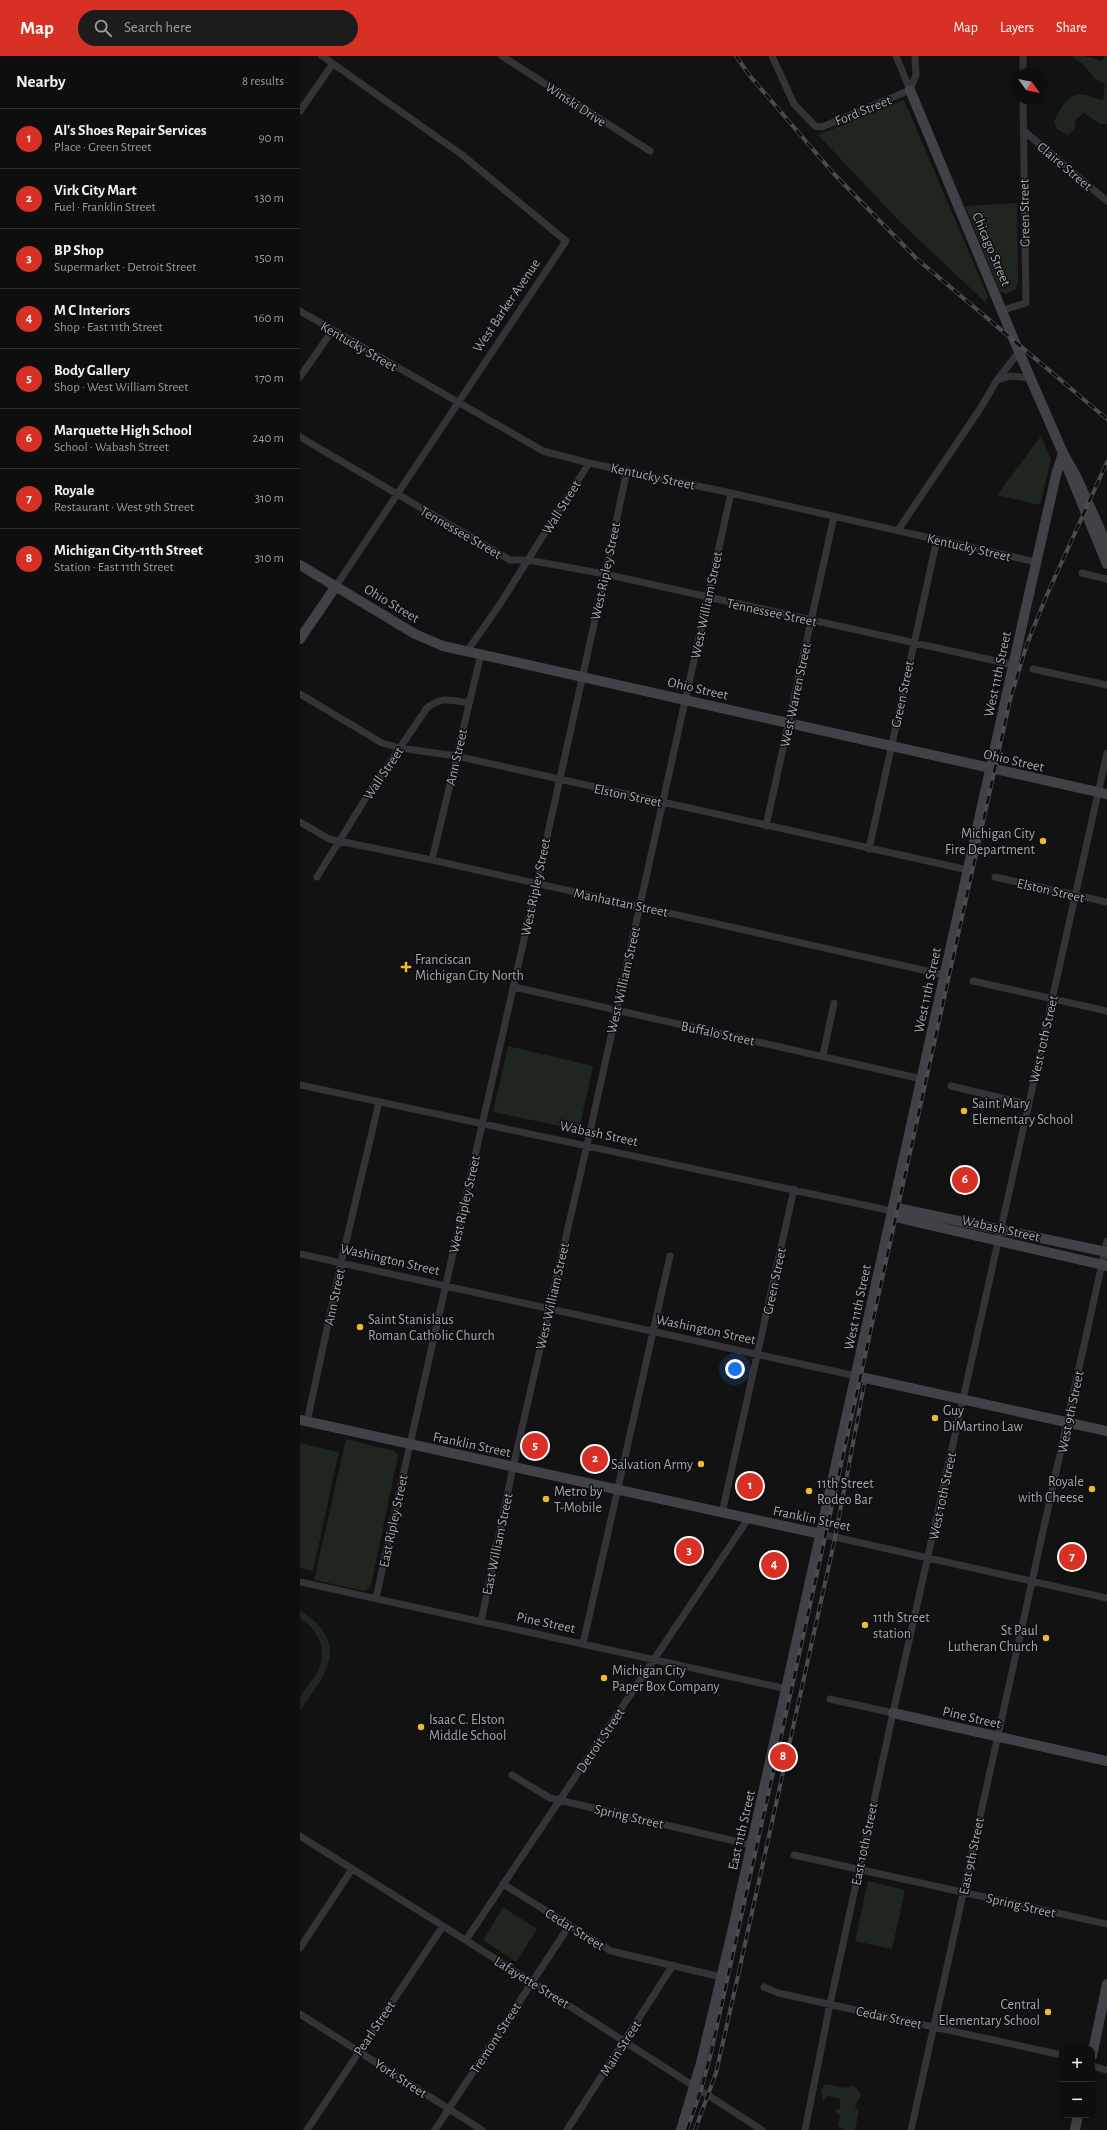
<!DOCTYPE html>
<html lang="en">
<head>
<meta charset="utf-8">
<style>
	:root { --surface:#0e0e0e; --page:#1c1c1c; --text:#f1f3f6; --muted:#9b9c9e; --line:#2e2e2e; --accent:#d93025 }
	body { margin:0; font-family:"Alegreya Sans",sans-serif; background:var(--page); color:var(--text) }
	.controls { position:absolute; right:12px; bottom:12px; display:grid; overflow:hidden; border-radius:8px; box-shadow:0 2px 6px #0003 }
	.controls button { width:36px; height:36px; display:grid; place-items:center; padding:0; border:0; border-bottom:1px solid var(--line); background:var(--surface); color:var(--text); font:20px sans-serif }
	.compass { position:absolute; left:711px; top:12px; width:36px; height:36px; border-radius:50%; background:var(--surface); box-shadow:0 2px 6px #0003; rotate:123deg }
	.you { position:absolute; left:435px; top:1313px; width:14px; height:14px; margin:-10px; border:3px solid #fff; border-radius:50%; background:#1a73e8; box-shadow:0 0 0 6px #1a73e833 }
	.badge { display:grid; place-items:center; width:26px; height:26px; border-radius:50%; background:var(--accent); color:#fff; font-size:13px; font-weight:700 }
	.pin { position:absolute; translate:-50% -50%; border:2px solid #fff; box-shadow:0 1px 4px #0006 }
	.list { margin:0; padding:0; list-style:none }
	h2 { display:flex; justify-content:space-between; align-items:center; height:52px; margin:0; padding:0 16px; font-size:17px }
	h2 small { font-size:13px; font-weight:400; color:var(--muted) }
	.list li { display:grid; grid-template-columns:26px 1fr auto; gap:12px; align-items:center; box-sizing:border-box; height:60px; padding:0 16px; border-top:1px solid var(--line) }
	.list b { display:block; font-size:15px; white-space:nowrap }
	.list p { margin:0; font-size:13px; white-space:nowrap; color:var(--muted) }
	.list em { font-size:13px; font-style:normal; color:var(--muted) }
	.icon { flex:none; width:22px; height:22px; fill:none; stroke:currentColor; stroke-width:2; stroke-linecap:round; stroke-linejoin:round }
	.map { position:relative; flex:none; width:807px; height:2074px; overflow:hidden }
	header { display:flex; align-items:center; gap:24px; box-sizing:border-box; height:56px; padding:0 20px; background:var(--accent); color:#fff }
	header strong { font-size:19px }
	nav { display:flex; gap:22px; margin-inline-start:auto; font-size:14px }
	.search { width:280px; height:36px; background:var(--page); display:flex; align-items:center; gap:10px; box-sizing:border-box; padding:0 14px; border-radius:22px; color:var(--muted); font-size:15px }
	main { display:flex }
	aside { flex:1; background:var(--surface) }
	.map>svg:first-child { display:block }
	.green { fill:#1e261f }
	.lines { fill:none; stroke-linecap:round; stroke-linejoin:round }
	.street { stroke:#333338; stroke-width:7 }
	.secondary { stroke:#414248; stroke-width:10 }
	.rail-casing { stroke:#4a4b51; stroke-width:4 }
	.rail { stroke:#0d0d0e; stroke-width:2.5; stroke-dasharray:8; stroke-linecap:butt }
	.poi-dot { fill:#edbb2f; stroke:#0d0d0e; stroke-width:1.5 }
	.labels { text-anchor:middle; stroke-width:3; stroke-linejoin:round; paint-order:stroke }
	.street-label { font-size:14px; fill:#a3a7b4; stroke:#0d0d0e }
	.poi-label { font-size:14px; fill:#a3a7b4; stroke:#0d0d0e; text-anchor:start }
</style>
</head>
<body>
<header>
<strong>Map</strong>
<div class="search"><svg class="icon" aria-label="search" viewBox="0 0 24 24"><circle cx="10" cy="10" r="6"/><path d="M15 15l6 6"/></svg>Search here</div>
<nav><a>Map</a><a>Layers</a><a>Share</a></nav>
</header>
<main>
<aside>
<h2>Nearby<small>8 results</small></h2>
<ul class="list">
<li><span class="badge">1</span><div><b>Al's Shoes Repair Services</b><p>Place · Green Street</p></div><em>90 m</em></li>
<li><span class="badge">2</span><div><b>Virk City Mart</b><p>Fuel · Franklin Street</p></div><em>130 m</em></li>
<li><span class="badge">3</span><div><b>BP Shop</b><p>Supermarket · Detroit Street</p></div><em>150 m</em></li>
<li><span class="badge">4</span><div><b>M C Interiors</b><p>Shop · East 11th Street</p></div><em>160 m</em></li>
<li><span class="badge">5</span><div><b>Body Gallery</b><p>Shop · West William Street</p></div><em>170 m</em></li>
<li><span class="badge">6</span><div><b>Marquette High School</b><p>School · Wabash Street</p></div><em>240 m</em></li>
<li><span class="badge">7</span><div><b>Royale</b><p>Restaurant · West 9th Street</p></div><em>310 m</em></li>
<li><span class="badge">8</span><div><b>Michigan City-11th Street</b><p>Station · East 11th Street</p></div><em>310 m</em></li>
</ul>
</aside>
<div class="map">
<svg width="807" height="2074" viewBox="0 0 807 2074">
	<rect width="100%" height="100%" fill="#121213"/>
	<path class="green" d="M771 0H785L802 5 804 0H807V68H800L784 57 776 63 774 74 768 79 758 74 754 66C760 54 768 35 785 39 791 40 796 43 803 44L805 28 795 23 784 9Z
		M604 44 688 241 685 246 600 166 518 79Z
		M717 147 718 228 715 234 706 238 701 236 698 230 665 150Z
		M741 380 751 403 740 449 697 439Z
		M208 990 293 1010 279 1074 193 1056Z
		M46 1383 94 1395 98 1399 71 1530 65 1535 14 1524Z
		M0 1387 39 1396 13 1515 0 1512Z
		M0 1554C51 1588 27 1616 0 1655 0 1652 0 1646 0 1643 3 1635 11 1626 16 1619 29 1597 20 1575 0 1562Z
		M568 1825 605 1834 592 1893 555 1885Z
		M203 1851 237 1873 216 1906 183 1884Z
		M525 2028 546 2032 553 2030C566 2040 559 2040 555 2051L559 2055 555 2074H544L538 2070 540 2060 535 2056 536 2053H540V2043L527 2040 525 2044 523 2045 521 2034Z"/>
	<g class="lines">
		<path class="street" d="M22 0 161 98 266 185 36 530
			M202 0 350 95
			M472 0 494 48 515 70 522 71 610 34
			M596 0 610 34
			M723 0V18
			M610 34 616 19 615 0
			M0 55 32 9
			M724 75 807 145
			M703 254 726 247 723 42
			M0 255 243 395 289 407 431 437 736 506
			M0 321 32 275
			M698 324 710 320 731 322
			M0 381 210 504H228L305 518 714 609
			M598 474 680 353 697 324 719 296
			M782 517 807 523
			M168 594 200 548 289 407
			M733 613 807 629
			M0 638 82 687 100 692 156 700 668 814
			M0 766 29 783 132 804 645 919
			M466 770 534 460
			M569 793 637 483
			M132 804 181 598
			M17 821 69 737 127 652C142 640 150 644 169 647
			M695 821 807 846
			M673 925 807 955
			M214 931 622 1023
			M523 999 534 947
			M0 1029 592 1155
			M651 1030 727 1048
			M0 1198 556 1320
			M7 1366 41 1207 79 1046
			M422 1457 494 1133
			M521 1478 807 1542
			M0 1526 487 1633
			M76 1542C158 1166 248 791 327 414
			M181 1566 213 1411 287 1089 431 437
			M283 1588 370 1200
			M530 1643 593 1657
			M212 1719 250 1742 452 1789
			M0 1780 232 1926 462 2074
			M494 1799 807 1868
			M203 1828 311 1895 421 1921
			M166 1884 448 1463
			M0 1892 52 1813
			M464 1931 478 1937 762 1999
			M0 1958 182 2074
			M792 2010 807 2014
			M7 2074 143 1870
			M135 2074 269 1870
			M267 2074 373 1909
			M505 2074 530 1948 593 1657 807 697
			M611 2074 807 1185"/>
		<path class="secondary" d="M610 34 719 296 763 397 777 422 807 489
			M768 413 807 508
			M0 509 115 578 143 590 807 738
			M0 583 36 530
			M807 1196 597 1152 592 1155 595 1161 807 1210
			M556 1320 807 1375
			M0 1364 521 1478
			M593 1657 807 1705
			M792 2000 807 1928
			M381 2074 401 2007 433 1872 725 556 756 419 763 397
			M775 2074 778 2059"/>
		<g class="rail-casing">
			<path id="rail" d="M436 0 450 20 534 118 617 203 807 363
				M439 1915 535 1482 564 1329
				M387 2074 401 2034 411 1997 710 644 727 588 746 541 807 406
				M395 2074 416 2017 440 1911"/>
		</g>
		<use href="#rail" class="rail"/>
	</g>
	<g class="poi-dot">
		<circle cx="743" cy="785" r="4"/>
		<path d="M104 905h4v4h4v4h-4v4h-4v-4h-4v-4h4z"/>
		<circle cx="664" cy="1055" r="4"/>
		<circle cx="60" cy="1271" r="4"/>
		<circle cx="635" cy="1362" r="4"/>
		<circle cx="401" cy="1408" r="4"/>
		<circle cx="792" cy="1433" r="4"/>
		<circle cx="509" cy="1435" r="4"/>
		<circle cx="246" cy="1443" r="4"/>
		<circle cx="565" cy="1569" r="4"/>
		<circle cx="746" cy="1582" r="4"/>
		<circle cx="304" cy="1622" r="4"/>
		<circle cx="121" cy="1671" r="4"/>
		<circle cx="748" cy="1956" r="4"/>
	</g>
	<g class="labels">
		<g class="street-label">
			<text transform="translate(276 48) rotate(33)" y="5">Winski Drive</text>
			<text transform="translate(563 54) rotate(-22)" y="5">Ford Street</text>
			<text transform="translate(765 110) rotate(40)" y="5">Claire Street</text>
			<text transform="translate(724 157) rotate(-91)" y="5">Green Street</text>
			<text transform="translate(692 193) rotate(67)" y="5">Chicago Street</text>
			<text transform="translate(206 249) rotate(-56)" y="5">West Barker Avenue</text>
			<text transform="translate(59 290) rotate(30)" y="5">Kentucky Street</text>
			<text transform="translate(353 420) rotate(12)" y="5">Kentucky Street</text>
			<text transform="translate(261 451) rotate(-58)" y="5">Wall Street</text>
			<text transform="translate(161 476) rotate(30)" y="5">Tennessee Street</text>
			<text transform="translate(669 491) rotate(13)" y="5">Kentucky Street</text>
			<text transform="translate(305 515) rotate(-78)" y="5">West Ripley Street</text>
			<text transform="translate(92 547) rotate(31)" y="5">Ohio Street</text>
			<text transform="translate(406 549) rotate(-78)" y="5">West William Street</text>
			<text transform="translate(472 556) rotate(12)" y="5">Tennessee Street</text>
			<text transform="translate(697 618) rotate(-78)" y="5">West 11th Street</text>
			<text transform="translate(398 632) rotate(13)" y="5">Ohio Street</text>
			<text transform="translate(602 638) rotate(-78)" y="5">Green Street</text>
			<text transform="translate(495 639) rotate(-78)" y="5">West Warren Street</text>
			<text transform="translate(156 701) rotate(-77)" y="5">Ann Street</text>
			<text transform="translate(714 704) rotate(13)" y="5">Ohio Street</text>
			<text transform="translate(83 717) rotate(-56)" y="5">Wall Street</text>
			<text transform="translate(328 739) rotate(12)" y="5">Elston Street</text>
			<text transform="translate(235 831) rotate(-78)" y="5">West Ripley Street</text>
			<text transform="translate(751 834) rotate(13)" y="5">Elston Street</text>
			<text transform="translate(321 846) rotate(12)" y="5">Manhattan Street</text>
			<text transform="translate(323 924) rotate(-77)" y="5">West William Street</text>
			<text transform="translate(627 934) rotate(-78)" y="5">West 11th Street</text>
			<text transform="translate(418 977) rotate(12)" y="5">Buffalo Street</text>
			<text transform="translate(743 983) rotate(-77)" y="5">West 10th Street</text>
			<text transform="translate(299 1077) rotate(12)" y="5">Wabash Street</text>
			<text transform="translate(164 1148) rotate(-77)" y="5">West Ripley Street</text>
			<text transform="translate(701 1172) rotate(13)" y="5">Wabash Street</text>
			<text transform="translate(90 1203) rotate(13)" y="5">Washington Street</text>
			<text transform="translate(474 1225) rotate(-78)" y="5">Green Street</text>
			<text transform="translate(252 1240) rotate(-77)" y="5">West William Street</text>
			<text transform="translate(34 1241) rotate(-78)" y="5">Ann Street</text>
			<text transform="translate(557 1251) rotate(-78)" y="5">West 11th Street</text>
			<text transform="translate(406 1273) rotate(12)" y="5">Washington Street</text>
			<text transform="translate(770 1356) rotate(-78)" y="5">West 9th Street</text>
			<text transform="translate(172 1388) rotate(12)" y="5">Franklin Street</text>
			<text transform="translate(642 1440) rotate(-78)" y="5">West 10th Street</text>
			<text transform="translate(512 1462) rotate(12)" y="5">Franklin Street</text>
			<text transform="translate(93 1465) rotate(-78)" y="5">East Ripley Street</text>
			<text transform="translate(197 1488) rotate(-78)" y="5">East William Street</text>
			<text transform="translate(246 1566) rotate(12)" y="5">Pine Street</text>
			<text transform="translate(672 1661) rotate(13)" y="5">Pine Street</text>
			<text transform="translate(300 1684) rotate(-56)" y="5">Detroit Street</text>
			<text transform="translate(329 1760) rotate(13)" y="5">Spring Street</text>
			<text transform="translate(441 1774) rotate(-77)" y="5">East 11th Street</text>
			<text transform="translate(564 1788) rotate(-78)" y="5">East 10th Street</text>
			<text transform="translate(671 1800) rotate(-78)" y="5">East 9th Street</text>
			<text transform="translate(721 1849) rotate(13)" y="5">Spring Street</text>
			<text transform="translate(275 1873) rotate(32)" y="5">Cedar Street</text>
			<text transform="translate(232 1926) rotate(32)" y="5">Lafayette Street</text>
			<text transform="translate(589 1961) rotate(12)" y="5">Cedar Street</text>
			<text transform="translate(74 1972) rotate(-56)" y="5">Pearl Street</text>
			<text transform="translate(195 1982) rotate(-57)" y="5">Tremont Street</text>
			<text transform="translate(320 1992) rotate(-57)" y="5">Main Street</text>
			<text transform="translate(101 2022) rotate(33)" y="5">York Street</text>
		</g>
		<g class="poi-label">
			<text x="735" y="782" text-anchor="end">Michigan City<tspan x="735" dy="16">Fire Department</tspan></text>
			<text x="115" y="908">Franciscan<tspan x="115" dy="16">Michigan City North</tspan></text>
			<text x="672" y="1052">Saint Mary<tspan x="672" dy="16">Elementary School</tspan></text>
			<text x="68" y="1268">Saint Stanislaus<tspan x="68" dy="16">Roman Catholic Church</tspan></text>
			<text x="643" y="1359">Guy<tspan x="643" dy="16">DiMartino Law</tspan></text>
			<text x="393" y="1413" text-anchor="end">Salvation Army</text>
			<text x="784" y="1430" text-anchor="end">Royale<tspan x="784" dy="16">with Cheese</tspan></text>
			<text x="517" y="1432">11th Street<tspan x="517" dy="16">Rodeo Bar</tspan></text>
			<text x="254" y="1440">Metro by<tspan x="254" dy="16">T-Mobile</tspan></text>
			<text x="573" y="1566">11th Street<tspan x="573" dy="16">station</tspan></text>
			<text x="738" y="1579" text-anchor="end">St Paul<tspan x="738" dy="16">Lutheran Church</tspan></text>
			<text x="312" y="1619">Michigan City<tspan x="312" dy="16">Paper Box Company</tspan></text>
			<text x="129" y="1668">Isaac C. Elston<tspan x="129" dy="16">Middle School</tspan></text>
			<text x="740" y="1953" text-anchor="end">Central<tspan x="740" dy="16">Elementary School</tspan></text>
		</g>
	</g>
</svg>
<div class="controls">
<button>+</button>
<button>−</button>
</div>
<svg class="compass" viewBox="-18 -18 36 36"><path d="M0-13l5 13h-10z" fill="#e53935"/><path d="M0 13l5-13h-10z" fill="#9b9c9e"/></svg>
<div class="you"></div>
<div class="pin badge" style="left:450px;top:1430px">1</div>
<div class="pin badge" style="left:295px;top:1403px">2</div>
<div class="pin badge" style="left:389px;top:1495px">3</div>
<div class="pin badge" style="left:474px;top:1509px">4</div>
<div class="pin badge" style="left:235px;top:1390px">5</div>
<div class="pin badge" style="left:665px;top:1124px">6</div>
<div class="pin badge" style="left:772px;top:1501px">7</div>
<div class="pin badge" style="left:483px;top:1701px">8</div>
</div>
</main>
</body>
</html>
